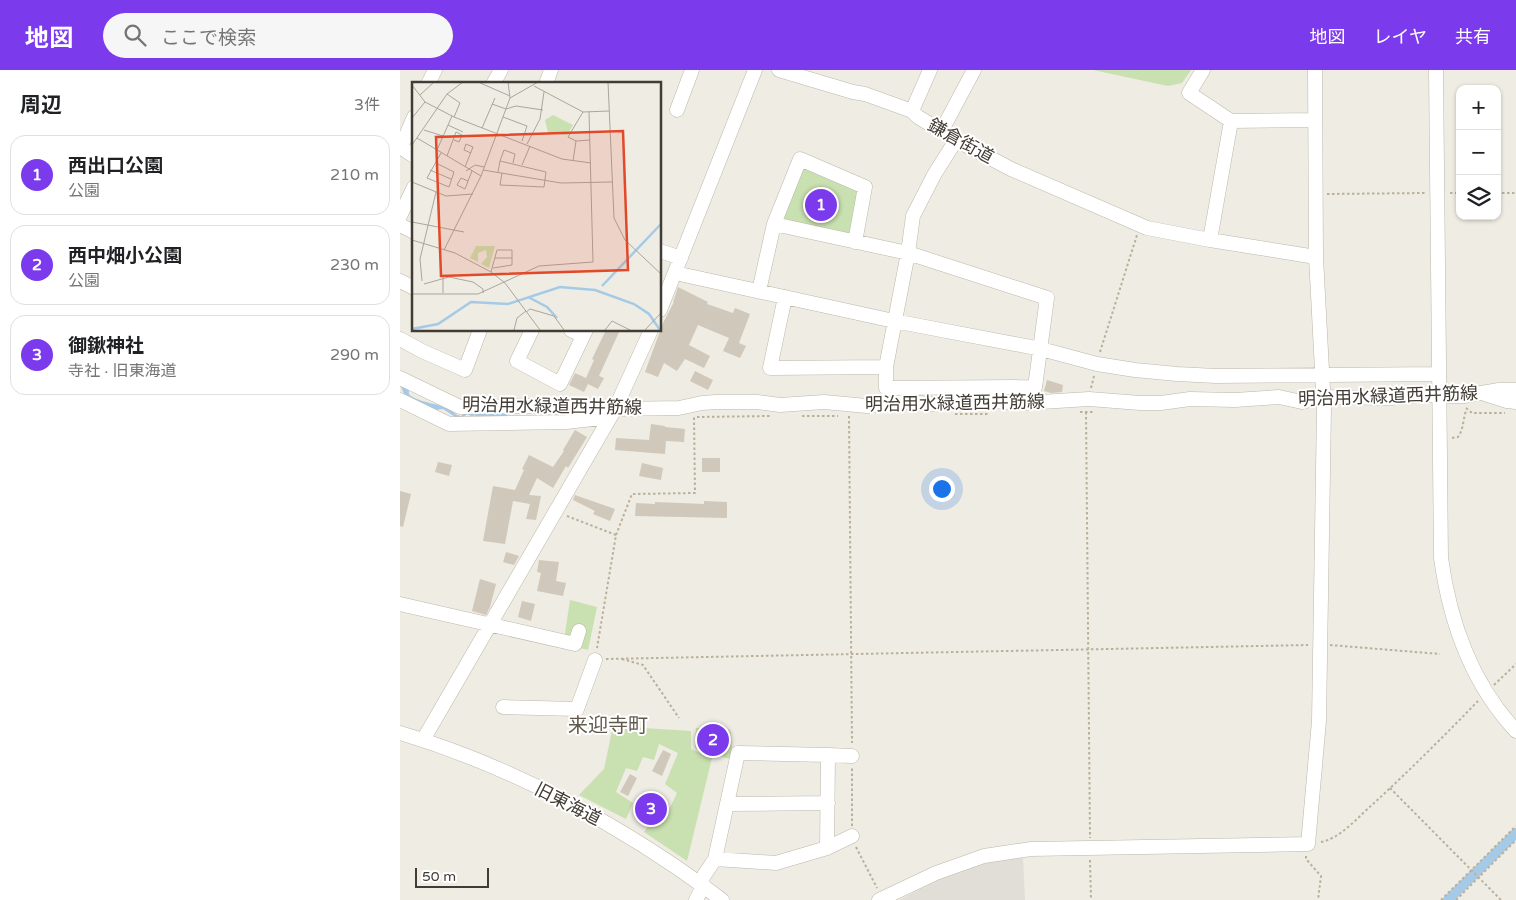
<!DOCTYPE html>
<html lang="ja">
<head>
<meta charset="utf-8">
<style>
	:root { --surface:#fff; --page:#f6f6f6; --text:#202124; --muted:#757577; --line:#e0e0e0; --accent:#7c3aed }
	body { margin:0; font-family:"Varela Round","Noto Sans JP",sans-serif; background:var(--page); color:var(--text) }
	.controls { position:absolute; right:15px; top:15px; display:grid; overflow:hidden; border-radius:10px; box-shadow:0 1px 4px #0004 }
	.controls button { width:45px; height:45px; display:grid; place-items:center; padding:0; border:0; border-bottom:1px solid var(--line); background:var(--surface); color:var(--text); font:25px sans-serif }
	.scale { position:absolute; left:15px; bottom:12px; width:74px; box-sizing:border-box; padding-left:5px; border:2px solid #413c34; border-top:0; font-size:14px; line-height:18px; white-space:nowrap; color:#413c34; -webkit-text-stroke:4px #fff; paint-order:stroke }
	.you { position:absolute; left:541px; top:418px; width:18px; height:18px; margin:-12px; border:4px solid #fff; border-radius:50%; background:#1a73e8; box-shadow:0 0 0 8px #1a73e833 }
	.badge { display:grid; place-items:center; width:32px; height:32px; border-radius:50%; background:var(--accent); color:#fff; font-size:16px; font-weight:700 }
	.pin { position:absolute; translate:-50% -50%; border:2px solid #fff; box-shadow:0 1px 5px #0006 }
	.list { margin:0; padding:0; list-style:none }
	h2 { display:flex; justify-content:space-between; align-items:center; height:65px; margin:0; padding:0 20px; font-size:21px }
	h2 small { font-size:16px; font-weight:400; color:var(--muted) }
	.list li { display:grid; grid-template-columns:32px 1fr auto; gap:15px; align-items:center; box-sizing:border-box; height:80px; margin:0 10px 10px; padding:0 10px; border:1px solid var(--line); border-radius:15px }
	.list b { display:block; font-size:19px; white-space:nowrap }
	.list p { margin:0; font-size:16px; white-space:nowrap; color:var(--muted) }
	.list em { font-size:16px; font-style:normal; color:var(--muted) }
	.icon { flex:none; width:28px; height:28px; fill:none; stroke:currentColor; stroke-width:2; stroke-linecap:round; stroke-linejoin:round }
	.map { position:relative; flex:none; width:1116px; height:830px; overflow:hidden }
	header { display:flex; align-items:center; gap:30px; box-sizing:border-box; height:70px; padding:0 25px; background:var(--accent); color:#fff }
	header strong { font-size:24px }
	nav { display:flex; gap:28px; margin-inline-start:auto; font-size:18px }
	.search { width:350px; height:45px; background:var(--page); display:flex; align-items:center; gap:12px; box-sizing:border-box; padding:0 18px; border-radius:28px; color:var(--muted); font-size:19px }
	main { display:flex }
	aside { flex:1; background:var(--surface) }
	.map>svg:first-child { display:block }
	.industrial { fill:#e1ded8 }
	.green { fill:#c9e0b0 }
	.water { fill:#a5cae7 }
	.lines { fill:none; stroke-linecap:round; stroke-linejoin:round }
	.canal { stroke:#a5cae7; stroke-width:10 }
	.building { fill:#d0c8ba }
	.minor-casing { stroke:#bdb7aa; stroke-width:15 }
	.path { stroke:#baaf9a; stroke-width:2; stroke-dasharray:2.5 2.5; stroke-linecap:butt }
	.minor { stroke:#fff; stroke-width:14 }
	.labels { text-anchor:middle; stroke-width:4; stroke-linejoin:round; paint-order:stroke }
	.street-label { font-size:18px; fill:#413c34; stroke:#fff }
	.quarter-label { font-size:20px; fill:#625a4d; stroke:#fff }
	.inset-river { fill:none; stroke:#a5cae7; stroke-width:2.5 }
	.inset-road { fill:none; stroke:#a9a69d; stroke-width:1 }
	.view { fill:#e14929; fill-opacity:0.15; stroke:#e14929; stroke-width:2.5 }
	.inset-edge { fill:none; stroke:#413c34; stroke-width:2.5 }
</style>
</head>
<body>
<header>
<strong>地図</strong>
<div class="search"><svg class="icon" aria-label="search" viewBox="0 0 24 24"><circle cx="10" cy="10" r="6"/><path d="M15 15l6 6"/></svg>ここで検索</div>
<nav><a>地図</a><a>レイヤ</a><a>共有</a></nav>
</header>
<main>
<aside>
<h2>周辺<small>3件</small></h2>
<ul class="list">
<li><span class="badge">1</span><div><b>西出口公園</b><p>公園</p></div><em>210 m</em></li>
<li><span class="badge">2</span><div><b>西中畑小公園</b><p>公園</p></div><em>230 m</em></li>
<li><span class="badge">3</span><div><b>御鍬神社</b><p>寺社 · 旧東海道</p></div><em>290 m</em></li>
</ul>
</aside>
<div class="map">
<svg width="1116" height="830" viewBox="0 0 1116 830">
	<rect width="100%" height="100%" fill="#efece3"/>
	<path class="industrial" d="M623 787 625 830H499L542 808 582 794Z"/>
	<path class="green" d="M693 0H791L782 13 768 16Z
		M404 98 456 118 459 122 450 162 445 165 383 150 401 100Z
		M170 530 197 537 188 580 180 578 164 570Z
		M213 656 291 661V679L312 688 287 791 244 762 258 741 267 744 277 723 265 714 278 683 259 674 254 690 243 687 237 701 226 698 216 722 233 733 226 749 179 725 204 699Z
		M296 658 329 659 331 662 333 690 295 678Z"/>
	<path class="water" d="M0 314 9 318C9 322 8 324 11 326 23 334 40 333 51 340 55 343 55 345 61 346L66 342 89 344 115 342V343H109L106 347H76L74 345 73 347 67 344 64 347H55L43 339 35 340 4 324Z"/>
	<g class="lines">
		<path class="canal" d="M1048 830 1116 763"/>
	</g>
	<path class="building" d="M278 217 308 232 307 234 333 243 335 238 350 244 339 273 346 276 340 288 323 281 329 268 298 255 289 275 310 286 304 298 285 289 277 301 264 293 258 307 245 302 263 253 274 232H273Z
		M206 260H220L199 306 204 308 198 319 188 314 184 322 169 315 175 303 186 308 194 290 192 289Z
		M295 301 313 310 308 320 290 311Z
		M647 310 663 315 662 322 651 323 644 321Z
		M251 354 265 356V357L285 359 284 372 266 371 265 384 215 380 216 368 249 370Z
		M175 360 187 367 168 398 166 396 153 418 137 408 129 425 141 426 136 450 126 449 130 434 113 431 105 474 83 471 93 416 115 420 124 400 122 399 129 385 153 397 164 381 163 380Z
		M302 388H320V402H302Z
		M38 392 52 395 49 406 35 402Z
		M242 393 263 398 261 410 239 406Z
		M0 421 11 424 3 457 0 456Z
		M175 425 215 439 210 451 193 444 195 441 173 430Z
		M304 431 327 432V448L235 446 236 433 255 434V432L304 434Z
		M106 482 119 486 114 495 103 492Z
		M139 490 159 492 156 511 166 513 163 526 137 521 141 503 137 502Z
		M80 509 96 514 90 537 86 545 72 541Z
		M122 531 135 534 131 551 118 547Z
		M263 680 271 684 262 706 252 701Z
		M230 704 237 708 228 726 220 722Z"/>
	<g class="lines">
		<g class="minor-casing">
			<path id="minor" d="M379 0 453 22 465 24 512 41 518 47 556 70 611 99 747 158 810 170 916 187
				M803 0 789 23 831 51 915 50
				M1036 0 1041 488C1050 553 1071 613 1116 661
				M28 14 35 0
				M93 14 101 0
				M146 14 151 0
				M277 40 292 0
				M512 41 530 0
				M542 60 574 0
				M0 77 14 86
				M1 77 14 47
				M0 146 14 117
				M374 154 400 89 465 117 455 172
				M0 155 14 162
				M810 170 831 51
				M260 181 281 188
				M275 203 494 251 641 279 697 294 735 300 777 304 816 306 1039 304
				M0 211 14 218
				M359 221 374 154 508 183 647 228 635 317 486 318V297L370 298 385 227
				M260 240 355 0
				M132 260 117 291 160 314 186 260
				M171 260 183 266
				M0 269 22 281 65 300 80 260
				M486 297 508 183 513 146 534 105 556 70
				M0 308 60 337 127 336 215 339 279 338 302 333 316 332H357L380 335 424 332 467 336 505 332 531 334 571 330 625 333 689 329 740 333H761L790 329 835 330 879 327 902 332 923 327 990 328 1024 325 1064 326 1099 320H1116
				M1085 324 1107 331 1116 332
				M0 330 49 354 166 352 210 347
				M0 534 175 574 179 561
				M103 637 177 639 195 590
				M0 663C114 697 227 758 322 830
				M23 670 215 339 251 260
				M428 685 452 686
				M327 734 428 733
				M427 778 452 766
				M299 813 315 789 338 683 428 685 427 778 376 793 315 789
				M296 830 303 816
				M479 830 536 803 584 786 631 779 908 774 919 651 924 338 916 187 915 0"/>
		</g>
		<path class="path" d="M1050 123H1060
			M1097 123H1116
			M927 124 1025 123
			M700 282 737 165
			M691 318 694 306
			M1066 338 1072 343H1105
			M680 342H695
			M686 342 690 768
			M555 344H590
			M402 346H438
			M449 346 452 673
			M297 347 370 346
			M1052 368 1058 367C1064 359 1063 347 1067 338
			M167 446 216 465 197 578
			M216 465 232 424 295 423 294 347
			M930 575 1040 584
			M206 589 908 575
			M222 589 243 595 279 648
			M1094 615 1116 594
			M990 718 1101 830
			M452 756V698
			M921 772C941 768 958 747 973 734 1009 701 1044 666 1078 631
			M456 777 477 818
			M906 786V789L921 806 918 830
			M690 790 691 830
			M1041 830 1116 756
			M1056 830 1116 770"/>
		<use href="#minor" class="minor"/>
	</g>
	<g class="labels">
		<g class="street-label">
			<text transform="translate(561 71) rotate(29)" y="6">鎌倉街道</text>
			<text transform="translate(988 326) rotate(-2)" y="6">明治用水緑道西井筋線</text>
			<text transform="translate(555 333) rotate(-1)" y="6">明治用水緑道西井筋線</text>
			<text transform="translate(152 336) rotate(1)" y="6">明治用水緑道西井筋線</text>
			<text transform="translate(168 734) rotate(27)" y="6">旧東海道</text>
		</g>
		<g class="quarter-label">
			<text x="208" y="662">来迎寺町</text>
		</g>
	</g>
	<g transform="translate(12 12)">
		<rect width="249" height="249" fill="#efece3"/>
		<path d="M141 33 161 43 155 53 136 51 133 38ZM64 164H83L77 186 69 182 75 175 74 168 66 171V180L58 176Z" fill="#c9e0b0"/>
		<path class="inset-river" d="M190 204 249 142M116 215 135 225 145 236M0 247 26 242 59 220 96 222 148 205 183 208 222 222 237 232 248 248"/>
		<path class="inset-road" d="M66 0 98 14M196 0 202 136 213 158 249 192M0 3 13 20 42 35 150 77 179 81M122 4 171 30 197 29M35 12 48 21 42 35M8 13 22 0M98 16 126 0M80 22 94 27 104 24 131 28M171 30 156 55 164 59 178 58M91 35 115 44 110 59M0 36 13 20M36 43 51 50M70 46 83 16M12 48 31 54M5 56 69 94M115 62 128 37 132 10M0 63 35 12 51 0M25 68 40 34M35 74 44 50 50 53 47 60 42 58M88 79 92 68 103 72 101 81M161 79 164 59M24 81 42 90 37 105 15 96 29 71M110 83 118 64M53 85 61 65 54 62 52 68 59 71M18 88 39 97M71 88 149 101 200 100M54 89 63 83 72 85M86 90 88 79 134 90 132 105 88 103 90 91M56 99 49 96 45 103 53 107 55 102 56 99 60 89M0 100 34 114 61 112M0 140 52 150M0 158 43 171 79 190 93 201 128 248M32 168 69 94 98 16 96 0M83 176H100M79 190 85 168H100V183L81 186M31 195V211M10 199 8 177 24 110M12 202 37 195 61 200 71 207V211M0 212H66L127 184 181 180 177 30M114 230 118 227 142 234 152 248M102 248 105 236 114 229M193 248 200 239 218 248M233 248 249 231"/>
		<path class="view" d="M211 49 216 188 29 194 24 55Z"/>
		<rect width="249" height="249" class="inset-edge"/>
	</g>
</svg>
<div class="controls">
<button>+</button>
<button>−</button>
<button><svg class="icon" aria-label="layers" viewBox="0 0 24 24"><path d="M12 4l9 5-9 5-9-5zM3 14l9 5 9-5"/></svg></button>
</div>
<div class="scale">50 m</div>
<div class="you"></div>
<div class="pin badge" style="left:421px;top:135px">1</div>
<div class="pin badge" style="left:313px;top:670px">2</div>
<div class="pin badge" style="left:251px;top:739px">3</div>
</div>
</main>
</body>
</html>
